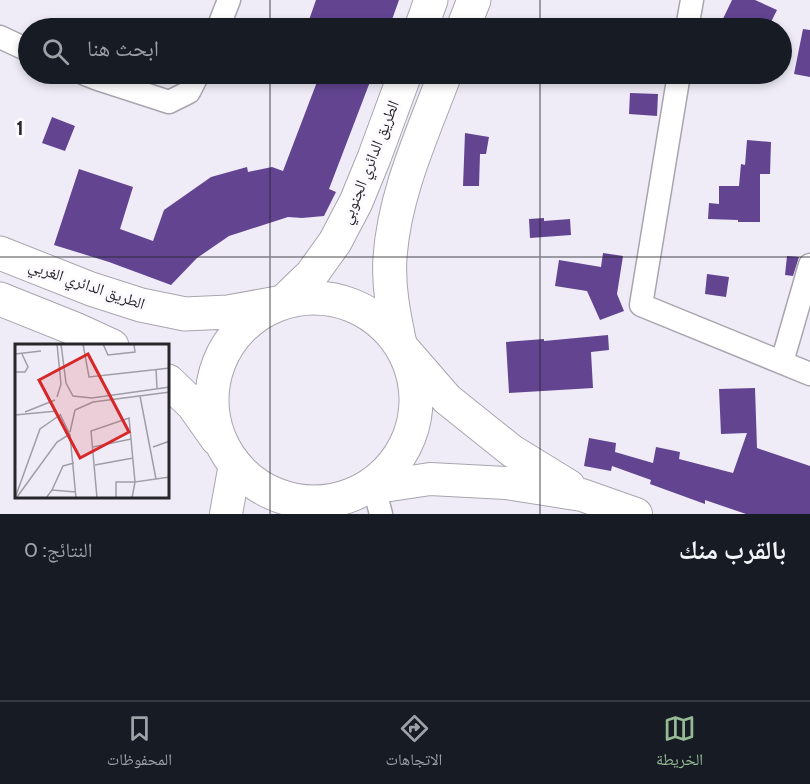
<!DOCTYPE html>
<html lang="ar">
<head>
<meta charset="utf-8">
<style>
	:root { --surface:#171b24; --page:#20242c; --text:#f1f3f6; --muted:#9ea1a6; --line:#363941; --accent:#96ba95 }
	body { margin:0; font-family:Cabin,"Noto Naskh Arabic",sans-serif; background:var(--page); color:var(--text); direction:rtl }
	.list { margin:0; padding:0; list-style:none }
	h2 { display:flex; justify-content:space-between; align-items:center; height:78px; margin:0; padding:0 24px; font-size:26px }
	h2 small { font-size:20px; font-weight:400; color:var(--muted) }
	.icon { flex:none; width:33px; height:33px; fill:none; stroke:currentColor; stroke-width:2; stroke-linecap:round; stroke-linejoin:round }
	.map { position:relative; flex:none; width:810px; height:514px; overflow:hidden; direction:ltr }
	.search { position:absolute; background:var(--surface); box-shadow:0 3px 9px #0003; left:18px; right:18px; top:18px; height:66px; display:flex; align-items:center; gap:15px; box-sizing:border-box; padding:0 21px; border-radius:33px; color:var(--muted); font-size:22px }
	.sheet { height:186px; background:var(--surface) }
	nav { display:flex; justify-content:space-around; align-items:center; box-sizing:border-box; height:84px; border-top:2px solid var(--line); background:var(--surface); font-size:16px; color:var(--muted) }
	nav a { display:grid; justify-items:center; gap:3px }
	nav .on { color:var(--accent) }
	.map>svg:first-child { display:block }
	.building { fill:#624491 }
	.lines { fill:none; stroke-linecap:round; stroke-linejoin:round }
	.street-casing { stroke:#a8a5af; stroke-width:25 }
	.secondary-casing { stroke:#a8a5af; stroke-width:34 }
	.primary-casing { stroke:#a8a5af; stroke-width:35 }
	.street { stroke:#fff; stroke-width:22 }
	.secondary { stroke:#fff; stroke-width:32 }
	.primary { stroke:#fff; stroke-width:33 }
	.grid { fill:none; stroke:#27262a; stroke-width:1.5; stroke-opacity:0.55 }
	.labels { text-anchor:middle; stroke-width:6; stroke-linejoin:round; paint-order:stroke }
	.street-label { font-size:16px; fill:#27262a; stroke:#fcfaff }
	.inset-road { fill:none; stroke:#9f9da5; stroke-width:1.5 }
	.view { fill:#d62828; fill-opacity:0.15; stroke:#d62828; stroke-width:3 }
	.inset-edge { fill:none; stroke:#27262a; stroke-width:3 }
	.grid-label { font-size:20px; text-anchor:middle; font-weight:bold; fill:#27262a; stroke:#fcfaff; stroke-width:6; stroke-linejoin:round; paint-order:stroke }
</style>
</head>
<body>
<div class="map">
<svg width="810" height="514" viewBox="0 0 810 514">
	<rect width="100%" height="100%" fill="#efecf7"/>
	<path class="building" d="M316 0H399L389 28H334L309 20Z
		M732 0H755L777 10 768 28H728L720 25Z
		M803 29 810 30V77L794 74Z
		M320 74H373L329 189 336 192 324 216 302 218 288 217 229 236 197 258 171 285 109 262 54 245 79 169 133 187 120 229 153 241 164 210 211 177 247 167 248 172 272 167 283 171Z
		M630 93 658 94 657 116 629 114Z
		M52 117 75 126 65 151 42 143Z
		M465 133 489 137 486 154H480L479 186H463Z
		M747 140 771 142 770 174H760V222H738V220L708 219 709 203 719 204V186H739L741 164 745 165Z
		M544 218V221L570 219 571 235 530 238 529 219Z
		M603 253 623 256 617 294 624 311 600 320 587 291 555 286 559 260 601 267Z
		M787 256 799 257 793 276 785 275Z
		M707 274 729 277 726 297 705 294Z
		M608 335 609 350 591 352 593 388 509 393 506 342 544 339V341Z
		M755 388 757 448 810 466V514H746L705 500V504L650 484 651 480 612 466 611 471 584 466 589 438 616 443 615 452 653 463 656 447 680 452 679 459 733 473 747 433 721 434 719 389Z"/>
	<g class="lines">
		<g class="street-casing">
			<path id="street" d="M218 28 229 0
				M687 28 692 0
				M0 37 28 50
				M85 74 98 79 169 102 189 92 198 74
				M679 74 641 305 810 374
				M782 362 810 265
				M374 488 381 514"/>
		</g>
		<g class="secondary-casing">
			<path id="secondary" d="M401 346 447 399 512 451 569 486
				M364 489 430 479 506 483 582 495 636 514
				M226 514 235 464
				M325 514 333 501"/>
		</g>
		<g class="primary-casing">
			<path id="primary" d="M421 28 431 0
				M463 28 474 0
				M0 253 91 289 141 305 185 314 228 312 283 302 312 274 335 242 356 202 374 158 405 74
				M212 400a102 102 0 1 1 204 0a102 102 0 1 1-204 0Z
				M0 299 75 329 112 346
				M400 344C394 316 388 287 390 258 394 194 423 133 445 74
				M168 381 193 405 217 439"/>
		</g>
		<use href="#street" class="street"/>
		<use href="#secondary" class="secondary"/>
		<use href="#primary" class="primary"/>
	</g>
	<path class="grid" d="M270 0V28M540 0V28M270 74V514M540 74V514M0 257H810"/>
	<g class="labels">
		<g class="street-label">
			<text transform="translate(369 162) rotate(-68)" y="6">الطريق الدائري الجنوبي</text>
			<text transform="translate(87 284) rotate(19)" y="6">الطريق الدائري الغربي</text>
		</g>
	</g>
	<g transform="translate(15 344)">
		<rect width="154" height="154" fill="#efecf7"/>
		<path class="inset-road" d="M42 0 46 40 42 53M46 0 51 39 58 52 77 54 155 43M68 0 74 33 155 24M88 0 93 11 120 8 119 0M0 10 26 7M141 25 142 44M0 28H10L13 23 7 10M125 52 141 135M60 66 78 58 155 48M10 68 40 56M45 70 55 91 61 154M0 71 42 67M55 88 60 66M78 103 116 95M138 103 155 97M80 121 118 114M37 146 48 122 59 119M2 153 42 98 55 90M0 154 25 85 45 71M31 154 37 146 61 148M82 154 76 87 114 74 120 138 155 133M101 154V138H120L117 154"/>
		<path class="view" d="M73 10 114 88 65 114 24 36Z"/>
		<rect width="154" height="154" class="inset-edge"/>
	</g>
	<g class="grid-label">
		<text x="20" y="135">1</text>
	</g>
</svg>
<div class="search"><svg class="icon" aria-label="search" viewBox="0 0 24 24"><circle cx="10" cy="10" r="6"/><path d="M15 15l6 6"/></svg>ابحث هنا</div>
</div>
<section class="sheet">
<h2>بالقرب منك<small>النتائج: 0</small></h2>
<ul class="list">
</ul>
</section>
<nav>
<a class="on"><svg class="icon" aria-label="map" viewBox="0 0 24 24"><path d="M3 6l6-2 6 2 6-2v14l-6 2-6-2-6 2zM9 4v14M15 6v14"/></svg>الخريطة</a>
<a><svg class="icon" aria-label="directions" viewBox="0 0 24 24"><path d="M12 3l9 9-9 9-9-9zM9 14v-3h6M13 9l2 2-2 2"/></svg>الاتجاهات</a>
<a><svg class="icon" aria-label="saved" viewBox="0 0 24 24"><path d="M7 4h10v16l-5-4-5 4z"/></svg>المحفوظات</a>
</nav>
</body>
</html>
